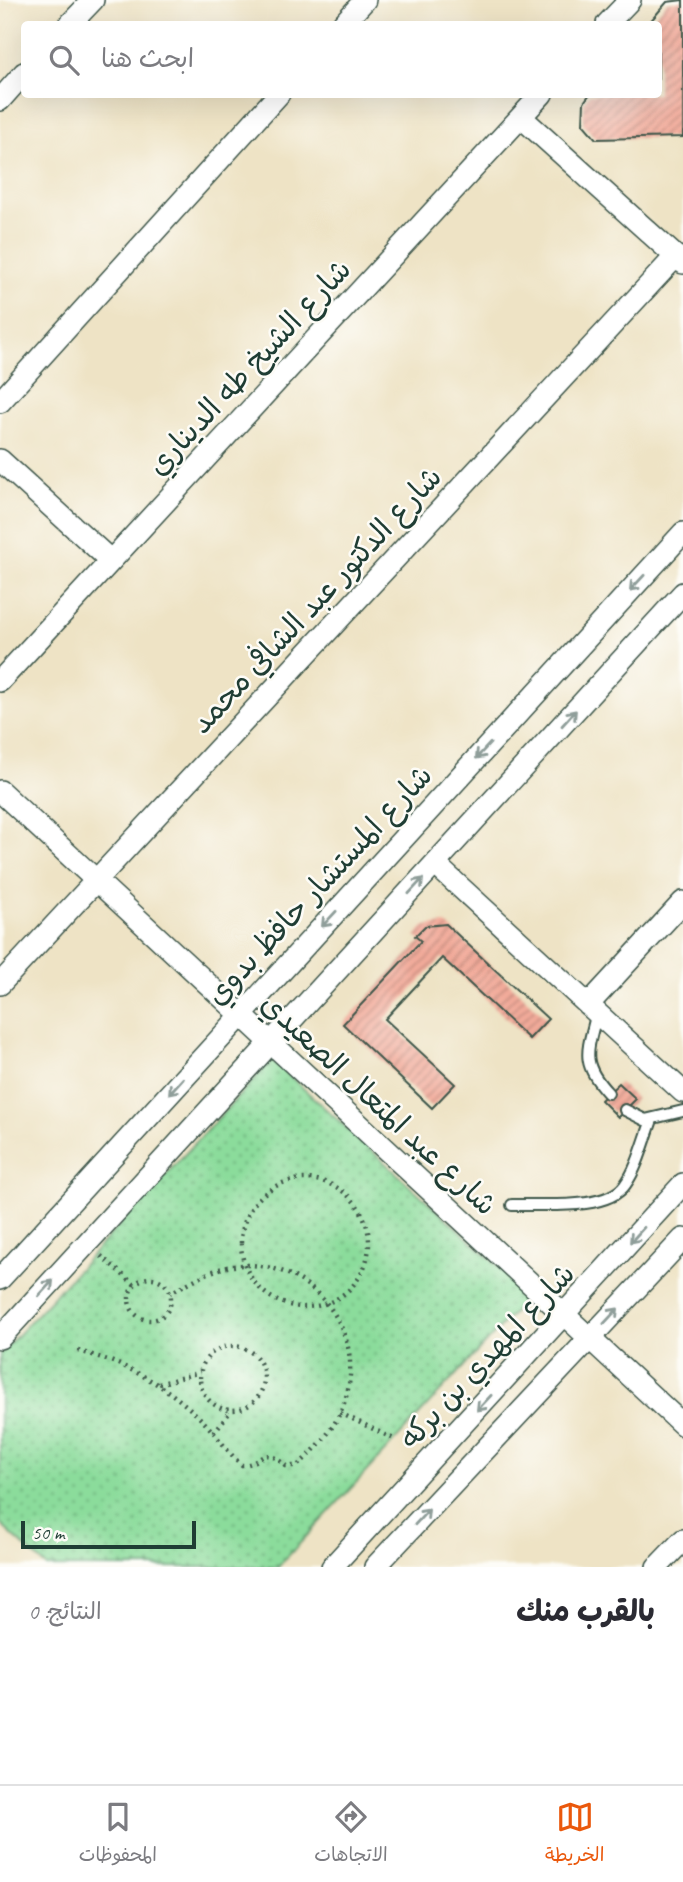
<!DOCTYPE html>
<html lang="ar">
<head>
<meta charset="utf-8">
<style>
	:root { --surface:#fff; --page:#f7f7f7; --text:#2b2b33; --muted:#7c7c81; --line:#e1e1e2; --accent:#ea580c }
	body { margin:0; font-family:Caveat,"Playpen Sans Arabic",sans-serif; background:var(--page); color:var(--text); direction:rtl }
	.scale { position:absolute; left:21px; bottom:18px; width:175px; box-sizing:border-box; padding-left:7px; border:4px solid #1f3d34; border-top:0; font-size:19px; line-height:24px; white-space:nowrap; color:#1f3d34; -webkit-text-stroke:5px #fdfcf7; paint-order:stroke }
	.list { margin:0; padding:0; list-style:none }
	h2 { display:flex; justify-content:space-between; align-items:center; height:91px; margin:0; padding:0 28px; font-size:30px }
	h2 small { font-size:23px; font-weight:400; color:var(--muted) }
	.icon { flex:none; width:38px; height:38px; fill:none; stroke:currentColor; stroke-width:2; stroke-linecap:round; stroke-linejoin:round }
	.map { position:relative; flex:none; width:683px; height:1567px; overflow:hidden; direction:ltr }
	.search { position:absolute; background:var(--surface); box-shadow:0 7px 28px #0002; left:21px; right:21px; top:21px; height:77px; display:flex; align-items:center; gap:18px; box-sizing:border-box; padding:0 24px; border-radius:7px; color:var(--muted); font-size:26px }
	.sheet { height:217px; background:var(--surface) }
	nav { display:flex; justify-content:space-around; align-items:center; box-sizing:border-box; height:98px; border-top:2px solid var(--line); background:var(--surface); font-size:19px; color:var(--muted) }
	nav a { display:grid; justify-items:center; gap:4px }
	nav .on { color:var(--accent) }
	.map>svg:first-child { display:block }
	.grass { fill:url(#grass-dots); stroke:#558c68; stroke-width:2 }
	.building { fill:url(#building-hatch) }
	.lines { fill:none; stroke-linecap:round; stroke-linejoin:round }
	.lane-casing { stroke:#3e564a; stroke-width:14 }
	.street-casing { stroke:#3e564a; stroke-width:24 }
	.path { stroke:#3e564a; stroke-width:4.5; stroke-dasharray:2 5; stroke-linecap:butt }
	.lane { stroke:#fff; stroke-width:10 }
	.street { stroke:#fff; stroke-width:21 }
	.oneway { stroke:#8f9e9a }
	.labels { text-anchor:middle; stroke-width:5; stroke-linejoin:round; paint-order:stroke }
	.street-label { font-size:30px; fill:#1f3d34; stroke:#fdfcf7 }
</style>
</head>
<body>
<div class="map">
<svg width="683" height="1567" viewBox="0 0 683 1567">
	<defs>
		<pattern id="grass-dots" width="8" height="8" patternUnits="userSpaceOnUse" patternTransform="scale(1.75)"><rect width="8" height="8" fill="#8bdc9b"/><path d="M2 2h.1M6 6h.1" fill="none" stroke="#71b47f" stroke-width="1.8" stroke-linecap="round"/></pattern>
		<pattern id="building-hatch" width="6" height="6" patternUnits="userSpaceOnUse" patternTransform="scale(1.75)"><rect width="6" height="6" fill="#f2aa9a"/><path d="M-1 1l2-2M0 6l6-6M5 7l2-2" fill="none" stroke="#c38c7e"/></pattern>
	</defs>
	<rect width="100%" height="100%" fill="#fdfcf7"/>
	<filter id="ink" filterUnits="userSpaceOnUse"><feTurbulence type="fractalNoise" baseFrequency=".0143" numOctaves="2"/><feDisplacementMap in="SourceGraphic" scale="14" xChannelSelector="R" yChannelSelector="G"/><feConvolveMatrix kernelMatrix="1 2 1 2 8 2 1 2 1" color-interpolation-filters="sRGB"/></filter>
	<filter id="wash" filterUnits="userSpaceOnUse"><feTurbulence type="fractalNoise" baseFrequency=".00686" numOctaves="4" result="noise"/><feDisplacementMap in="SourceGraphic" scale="28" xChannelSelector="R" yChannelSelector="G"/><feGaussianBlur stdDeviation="1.57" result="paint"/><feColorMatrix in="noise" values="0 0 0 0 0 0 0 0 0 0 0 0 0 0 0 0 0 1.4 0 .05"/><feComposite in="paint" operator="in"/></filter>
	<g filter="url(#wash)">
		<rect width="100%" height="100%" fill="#eee3c5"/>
		<path class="grass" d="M272 1060 530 1295 278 1567H47L0 1524V1354Z"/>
		<g id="blocks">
			<path class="building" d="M683 0V137L596 139 583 124 584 102 590 94H658V24H648L667 2Z
				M446 924 548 1019 529 1039 442 958 385 1019 455 1084 432 1108 343 1024 421 941 415 936 425 926Z
				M619 1083 636 1099 618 1117 601 1100Z"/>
		</g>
	</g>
	<g filter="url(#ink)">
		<use href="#blocks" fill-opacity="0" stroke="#3e564a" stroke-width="2"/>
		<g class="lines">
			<g class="lane-casing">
				<path id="lane" d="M597 1012C588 1050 579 1062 608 1093
					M625 1110 645 1120 683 1111
					M512 1205C542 1204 607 1211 625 1185 638 1167 644 1141 652 1120"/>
			</g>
			<g class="street-casing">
				<path id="street" d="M70 24 93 0
					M343 24 365 0
					M607 24 630 0
					M0 100 24 73
					M521 117 683 263
					M0 402 279 94
					M0 460 111 561
					M0 681 542 94
					M0 791 683 1425
					M436 865 683 1092
					M0 984 676 256
					M588 1005 683 902
					M0 1279 683 533
					M0 1338 683 593
					M332 1567 683 1184
					M375 1567 683 1239
					M657 1567 683 1540"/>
			</g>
			<path class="path" d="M241 1243a64 64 0 1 1 128 0a64 64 0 1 1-128 0Z
				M101 1256 135 1285
				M129 1299a21 21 0 1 1 42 0a21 21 0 1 1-42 0Z
				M200 1378a32 32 0 1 1 64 0a32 32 0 1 1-64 0Z
				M78 1351C126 1363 167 1385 203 1421 217 1435 228 1453 242 1465 265 1464 260 1443 286 1466H297C319 1447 338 1425 346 1397 366 1331 313 1264 245 1265 217 1265 194 1280 170 1293
				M159 1384 200 1372
				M340 1413 394 1439
				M214 1432 231 1411"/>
			<use href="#lane" class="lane"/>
			<use href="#street" class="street"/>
		</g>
		<defs><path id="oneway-shaft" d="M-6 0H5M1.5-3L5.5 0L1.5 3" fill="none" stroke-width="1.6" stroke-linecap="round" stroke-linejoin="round" transform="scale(1.75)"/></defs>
		<g class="oneway">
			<use href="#oneway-shaft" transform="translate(637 583) rotate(133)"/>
			<use href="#oneway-shaft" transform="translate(569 718) rotate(-48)"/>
			<use href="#oneway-shaft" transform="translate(483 751) rotate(133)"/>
			<use href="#oneway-shaft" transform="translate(416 886) rotate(-47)"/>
			<use href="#oneway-shaft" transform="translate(329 919) rotate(133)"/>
			<use href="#oneway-shaft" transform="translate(176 1086) rotate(132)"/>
			<use href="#oneway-shaft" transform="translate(637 1235) rotate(132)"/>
			<use href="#oneway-shaft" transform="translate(46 1288) rotate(-47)"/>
			<use href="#oneway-shaft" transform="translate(611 1316) rotate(-47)"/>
			<use href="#oneway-shaft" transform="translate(484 1403) rotate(133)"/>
			<use href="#oneway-shaft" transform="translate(422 1517) rotate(-47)"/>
		</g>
	</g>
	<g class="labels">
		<g class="street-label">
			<text transform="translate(249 367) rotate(-47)" y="10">شارع الشيخ طه الديناري</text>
			<text transform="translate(316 600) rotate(-47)" y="10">شارع الدكتور عبد الشافي محمد</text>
			<text transform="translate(319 885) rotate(-47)" y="10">شارع المستشار حافظ بدوي</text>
			<text transform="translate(379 1104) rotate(43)" y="10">شارع عبد المتعال الصعيدي</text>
			<text transform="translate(487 1356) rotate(-47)" y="10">شارع المهدي بن بركه</text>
		</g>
	</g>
</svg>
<div class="scale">50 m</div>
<div class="search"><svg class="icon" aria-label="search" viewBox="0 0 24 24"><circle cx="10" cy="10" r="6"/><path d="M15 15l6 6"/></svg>ابحث هنا</div>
</div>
<section class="sheet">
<h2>بالقرب منك<small>النتائج: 0</small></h2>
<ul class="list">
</ul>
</section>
<nav>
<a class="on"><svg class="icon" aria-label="map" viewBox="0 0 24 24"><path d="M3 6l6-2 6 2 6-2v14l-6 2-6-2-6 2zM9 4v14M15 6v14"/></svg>الخريطة</a>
<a><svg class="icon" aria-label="directions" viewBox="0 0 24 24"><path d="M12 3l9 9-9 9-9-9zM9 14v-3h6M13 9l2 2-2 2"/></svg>الاتجاهات</a>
<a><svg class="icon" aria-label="saved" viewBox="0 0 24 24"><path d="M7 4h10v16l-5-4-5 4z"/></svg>المحفوظات</a>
</nav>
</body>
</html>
